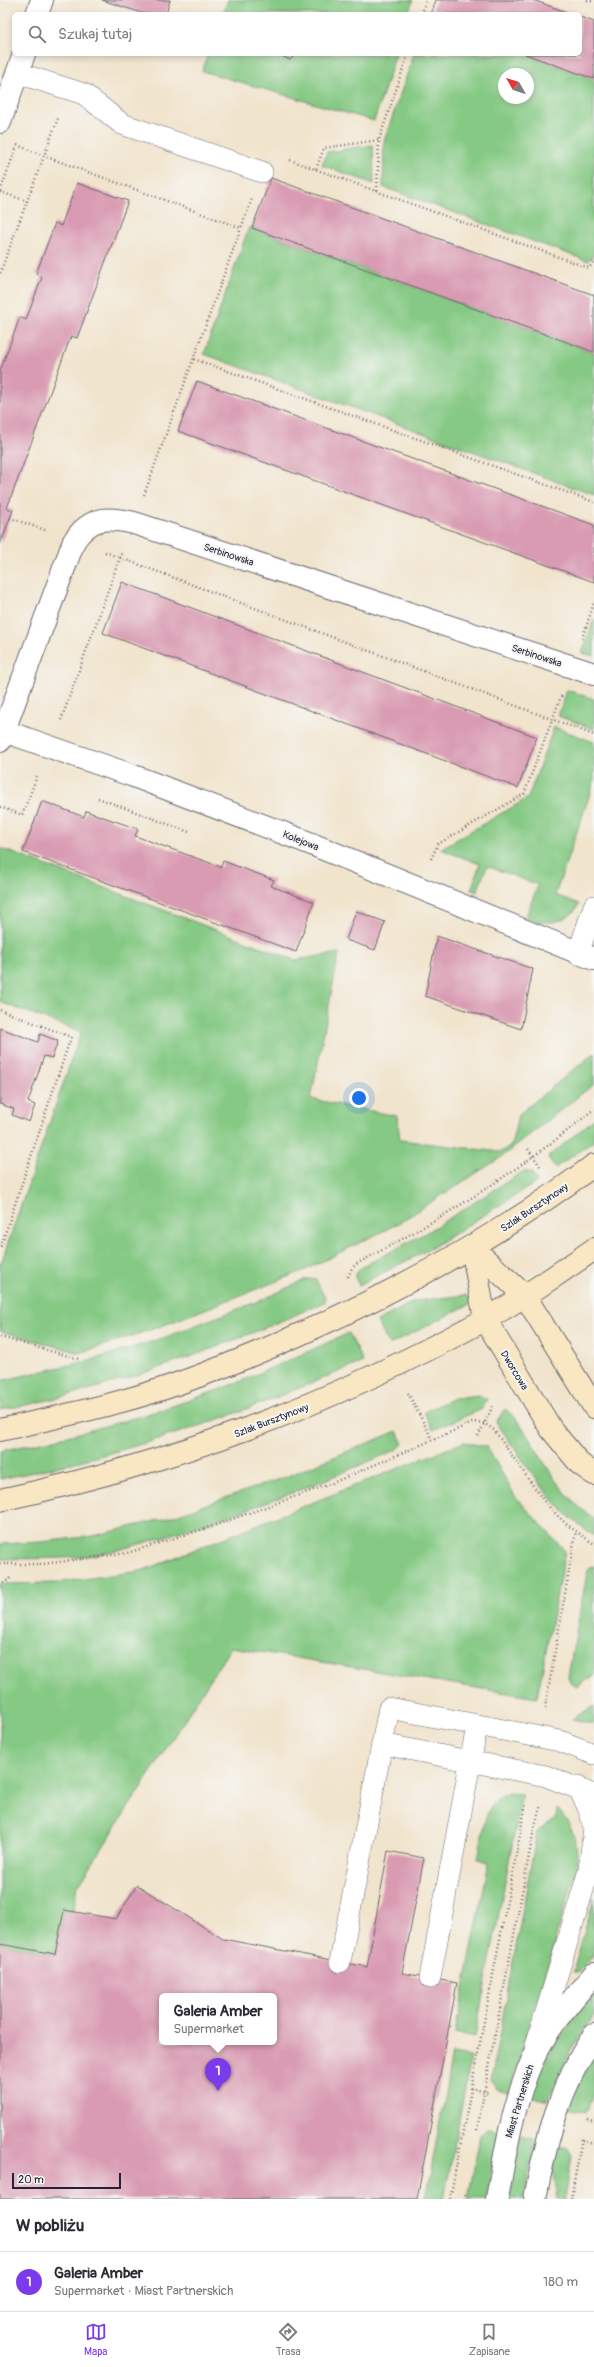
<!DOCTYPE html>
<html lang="pl">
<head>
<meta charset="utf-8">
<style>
	:root { --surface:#fff; --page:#f7f7f7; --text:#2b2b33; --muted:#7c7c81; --line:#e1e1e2; --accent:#7c3aed }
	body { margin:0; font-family:Pangolin,sans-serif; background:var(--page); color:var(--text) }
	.compass { position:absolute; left:498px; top:68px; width:36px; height:36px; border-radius:50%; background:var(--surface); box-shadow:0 2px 6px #0003; rotate:309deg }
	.scale { position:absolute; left:12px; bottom:10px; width:109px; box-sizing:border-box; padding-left:4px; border:2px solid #22223b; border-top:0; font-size:11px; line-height:14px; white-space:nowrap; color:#22223b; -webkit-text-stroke:3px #f6f6f2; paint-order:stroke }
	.you { position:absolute; left:359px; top:1098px; width:14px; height:14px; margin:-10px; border:3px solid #fff; border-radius:50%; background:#1a73e8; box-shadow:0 0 0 6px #1a73e833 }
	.badge { display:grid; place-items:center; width:26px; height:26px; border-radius:50%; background:var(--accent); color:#fff; font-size:13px; font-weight:700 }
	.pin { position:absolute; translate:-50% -33px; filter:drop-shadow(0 1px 2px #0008) }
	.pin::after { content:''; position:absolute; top:21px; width:14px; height:12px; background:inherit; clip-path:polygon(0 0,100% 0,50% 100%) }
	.popup { position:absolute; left:159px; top:1993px; width:118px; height:52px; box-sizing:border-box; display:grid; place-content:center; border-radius:6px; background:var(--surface); filter:drop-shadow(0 1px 3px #0005); font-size:13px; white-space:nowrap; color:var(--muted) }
	.popup b { font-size:15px; color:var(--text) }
	.popup::after { content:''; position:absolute; left:50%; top:100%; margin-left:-8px; border:8px solid transparent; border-top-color:var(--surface) }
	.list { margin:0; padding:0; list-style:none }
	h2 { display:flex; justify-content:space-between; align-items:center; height:52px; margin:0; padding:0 16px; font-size:17px }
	h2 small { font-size:13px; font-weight:400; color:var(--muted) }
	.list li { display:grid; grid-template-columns:26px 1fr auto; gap:12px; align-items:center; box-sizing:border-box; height:60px; padding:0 16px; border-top:1px solid var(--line) }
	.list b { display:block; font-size:15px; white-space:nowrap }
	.list p { margin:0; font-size:13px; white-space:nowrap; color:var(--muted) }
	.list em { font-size:13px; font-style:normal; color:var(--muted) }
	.icon { flex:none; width:22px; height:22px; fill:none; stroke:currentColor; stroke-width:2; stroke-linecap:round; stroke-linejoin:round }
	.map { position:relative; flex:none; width:594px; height:2199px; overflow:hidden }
	.search { position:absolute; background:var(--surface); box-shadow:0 2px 6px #0003; left:12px; right:12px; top:12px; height:44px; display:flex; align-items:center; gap:10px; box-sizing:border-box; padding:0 14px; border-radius:6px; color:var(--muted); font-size:15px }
	.sheet { height:112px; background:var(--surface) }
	nav { display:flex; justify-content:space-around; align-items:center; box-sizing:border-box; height:56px; border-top:1px solid var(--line); background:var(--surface); font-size:11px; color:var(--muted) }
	nav a { display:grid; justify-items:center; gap:2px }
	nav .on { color:var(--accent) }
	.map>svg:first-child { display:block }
	.green { fill:#85c984; stroke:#547660; fill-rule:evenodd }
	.building { fill:#d99bb2; fill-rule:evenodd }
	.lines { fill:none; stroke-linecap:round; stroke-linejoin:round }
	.lane-casing { stroke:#6a666e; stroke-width:22 }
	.street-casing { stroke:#6a666e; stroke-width:24 }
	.secondary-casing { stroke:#6a666e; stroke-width:24 }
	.path { stroke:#6a666e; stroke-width:2.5; stroke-dasharray:1 3; stroke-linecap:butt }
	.lane { stroke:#fff; stroke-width:21 }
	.street { stroke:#fff; stroke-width:22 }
	.secondary { stroke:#f9e7c3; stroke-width:22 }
	.labels { text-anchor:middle; stroke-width:4; stroke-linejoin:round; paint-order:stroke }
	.street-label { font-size:10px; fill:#22223b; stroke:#f6f6f2 }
</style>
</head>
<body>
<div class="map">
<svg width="594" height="2199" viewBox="0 0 594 2199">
	<rect width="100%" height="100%" fill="#f6f6f2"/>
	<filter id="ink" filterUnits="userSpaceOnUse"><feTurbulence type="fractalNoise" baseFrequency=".025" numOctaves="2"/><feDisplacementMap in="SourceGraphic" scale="8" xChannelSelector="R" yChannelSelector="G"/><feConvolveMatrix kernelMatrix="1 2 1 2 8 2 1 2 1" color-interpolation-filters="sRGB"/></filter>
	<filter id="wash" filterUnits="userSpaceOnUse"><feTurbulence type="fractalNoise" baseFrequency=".012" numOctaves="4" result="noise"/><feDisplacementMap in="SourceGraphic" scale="16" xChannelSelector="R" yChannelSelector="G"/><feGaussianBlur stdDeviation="0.9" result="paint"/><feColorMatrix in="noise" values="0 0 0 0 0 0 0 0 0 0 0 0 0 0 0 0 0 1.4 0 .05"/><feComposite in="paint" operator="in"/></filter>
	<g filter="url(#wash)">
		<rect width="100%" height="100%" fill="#f1e4cd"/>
		<path class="green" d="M228 0H413L408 14H223Z
			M208 54H396L374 121 202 71Z
			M414 54H524L594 79V254L588 261 383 187 384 141ZM504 74H528V98H504Z
			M373 145 374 184 322 165 327 152Z
			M249 227 594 352V495L204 354Z
			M594 619V656L582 653Z
			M567 690 594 699V729L558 716Z
			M554 727 594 742V782L555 895 579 904C568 925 546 924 525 919L538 885 487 866 477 892 471 890 480 864 440 849 528 798Z
			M0 848 295 960 339 953 311 1099 397 1116 400 1140 500 1152 511 1146 518 1115 594 1053V1084L500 1158 397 1224 303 1271 159 1327 80 1353 0 1331V1266L81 1032 0 1002Z
			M594 1119V1141L555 1168 548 1157Z
			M524 1171 532 1173 537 1182 428 1250 359 1285 355 1277 358 1270 364 1266 429 1231Z
			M315 1278 325 1298V1302C220 1348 113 1390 0 1410V1381L95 1359 160 1339 264 1299 304 1280Z
			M465 1295 472 1300 468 1305 389 1345 377 1321 415 1301Z
			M349 1333 363 1362C322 1378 281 1396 239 1412 161 1440 82 1463 0 1479V1451C84 1434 167 1411 246 1379 281 1364 315 1348 349 1333Z
			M479 1395 487 1399 482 1409 433 1430 424 1412 454 1398Z
			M505 1409C518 1418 524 1431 532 1443 550 1471 565 1500 594 1518V1536C548 1505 528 1466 496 1422Z
			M397 1431 403 1444 398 1449C329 1479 260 1507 188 1529 157 1539 126 1549 94 1555 63 1560 31 1558 0 1559V1544L41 1542 93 1536 167 1518 288 1476Z
			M464 1442 487 1447 515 1496 565 1551 537 1698 231 1647 78 1886 73 1911 64 1910 55 1954 0 1944V1584L55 1583 141 1571Z
			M594 1566V1676L576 1687 570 1683 568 1677 587 1573 590 1567Z
			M594 1706V1724L572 1719Z
			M508 1793 522 1794 475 2037 455 2033 489 1862 478 1859C483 1837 482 1800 508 1793Z
			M557 1808C575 1830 579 1843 576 1871L509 2092 496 2089 491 2080 537 1832 556 1818Z
			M594 1898V1955L578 1972H573Z
			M594 1994V2015L569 2053 548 2101 531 2096C541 2057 569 2024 594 1994Z
			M452 2054 471 2057 444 2199H426Z
			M594 2054V2092L586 2112 567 2108Z
			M489 2129 499 2131 486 2199H468L480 2136 485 2130Z
			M520 2135 535 2139 524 2199H509Z
			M558 2146 567 2148 572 2156 565 2199H557C555 2184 547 2157 558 2146Z"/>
		<g id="blocks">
			<path class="building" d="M102 0H170L166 14H145Z
				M436 0H533L572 14H431Z
				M580 17 594 22V79L525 54H580Z
				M278 54H296L290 60Z
				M271 178 594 295V352L252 228Z
				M77 183 128 201 77 338 71 336 7 508 13 510 0 545V371L20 317 26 320 42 277 36 274 55 223 61 226Z
				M197 381 594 525V582L178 431Z
				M122 582 537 737 518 788 103 633Z
				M42 801 84 817 86 811 138 829 135 836 221 867 223 861 274 880 271 886 314 902 296 952 23 852Z
				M356 911 385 922 375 950 346 940Z
				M437 936 533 969 521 1029 425 996Z
				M0 1028 38 1042 40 1034 58 1041 52 1058 44 1056 28 1102 35 1105 29 1122 12 1115 14 1109 0 1104Z
				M388 1851 424 1858 402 1973 457 1983 417 2199H0V1944L55 1954 64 1910 116 1919 137 1885 223 1939 367 1967ZM162 1996H274V2042H162Z"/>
		</g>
	</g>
	<g filter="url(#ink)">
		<use href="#blocks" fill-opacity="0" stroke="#6a666e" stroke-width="1"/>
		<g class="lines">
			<g class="lane-casing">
				<path id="lane" d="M18 73 84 94 122 124 262 172
					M578 954 594 906
					M382 1744 546 1776 594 1795
					M578 1787 588 1807 594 1828
					M340 1962 389 1708 560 1741 594 1754
					M430 1978 477 1726
					M536 2045 589 1870 594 1828"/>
			</g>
			<g class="street-casing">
				<path id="street" d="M37 14 42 0
					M0 122 24 54
					M4 731 131 775 304 841 594 959
					M0 741 74 541C91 516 107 517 134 523L594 674
					M497 2199C505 2153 513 2104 532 2061 546 2029 572 2000 594 1974
					M535 2199C546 2140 560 2085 594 2035"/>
			</g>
			<g class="secondary-casing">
				<path id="secondary" d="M472 1247 485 1319 551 1429 580 1464 594 1474
					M472 1247 525 1296 594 1407
					M0 1430C41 1421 82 1412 122 1401 182 1385 240 1361 298 1335 402 1289 502 1234 594 1165
					M0 1500C173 1463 329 1405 484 1320 522 1299 558 1274 594 1249"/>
			</g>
			<path class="path" d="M587 0 594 2
				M422 14 426 0
				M17 145 44 156 58 118
				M290 160 589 268 594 262
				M316 169 324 148 379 140
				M0 191 16 149
				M377 191 379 140 408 54
				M0 192 27 201
				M0 273 44 156 241 228 252 199
				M194 359 594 502
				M144 495 241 228
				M10 518 45 530
				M105 552 594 735
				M582 639 594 603
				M61 720 122 552
				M98 798 189 832
				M0 807 22 815 38 774
				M431 859 438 844 524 794 562 694
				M0 1010 71 1037 0 1249
				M528 1149 540 1166
				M348 1277 352 1268 358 1263C441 1219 522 1170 594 1109
				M0 1337 79 1359
				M408 1393 432 1439
				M478 1436 494 1404
				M0 1564H43L127 1553 213 1526 330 1484 474 1422 484 1423 494 1430 546 1504 566 1524 594 1544
				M0 1586 12 1577
				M545 1708 576 1531
				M471 2088 489 2093
				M587 2119 594 2121
				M477 2130 534 1829 541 1805
				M582 2140 594 2143
				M450 2199 526 1803
				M464 2199 465 2192
				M571 2199 582 2138"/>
			<use href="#lane" class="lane"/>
			<use href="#street" class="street"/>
			<use href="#secondary" class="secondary"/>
		</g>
	</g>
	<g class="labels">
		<g class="street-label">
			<text transform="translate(229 554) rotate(18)" y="4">Serbinowska</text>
			<text transform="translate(537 655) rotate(18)" y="4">Serbinowska</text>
			<text transform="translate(301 840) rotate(22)" y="4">Kolejowa</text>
			<text transform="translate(534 1207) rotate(-34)" y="4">Szlak Bursztynowy</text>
			<text transform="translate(515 1370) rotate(59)" y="4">Dworcowa</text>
			<text transform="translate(271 1420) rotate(-21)" y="4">Szlak Bursztynowy</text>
			<text transform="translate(519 2101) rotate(-73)" y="4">Miast Partnerskich</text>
		</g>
	</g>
</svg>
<svg class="compass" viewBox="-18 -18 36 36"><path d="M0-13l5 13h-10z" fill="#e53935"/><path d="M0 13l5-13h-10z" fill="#7c7c81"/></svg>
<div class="scale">20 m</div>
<div class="you"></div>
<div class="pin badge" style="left:218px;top:2091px">1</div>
<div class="popup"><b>Galeria Amber</b>Supermarket</div>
<div class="search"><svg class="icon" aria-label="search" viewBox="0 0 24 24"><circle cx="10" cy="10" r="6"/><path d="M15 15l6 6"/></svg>Szukaj tutaj</div>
</div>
<section class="sheet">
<h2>W pobliżu<small></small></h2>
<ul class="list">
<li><span class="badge">1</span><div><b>Galeria Amber</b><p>Supermarket · Miast Partnerskich</p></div><em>180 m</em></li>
</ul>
</section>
<nav>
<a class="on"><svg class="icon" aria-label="map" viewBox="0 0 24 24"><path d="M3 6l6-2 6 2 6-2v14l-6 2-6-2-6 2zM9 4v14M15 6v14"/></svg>Mapa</a>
<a><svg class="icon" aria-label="directions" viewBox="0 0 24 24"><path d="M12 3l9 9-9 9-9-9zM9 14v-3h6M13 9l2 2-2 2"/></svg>Trasa</a>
<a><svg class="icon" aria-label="saved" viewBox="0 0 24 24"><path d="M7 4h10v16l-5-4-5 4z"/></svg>Zapisane</a>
</nav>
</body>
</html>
